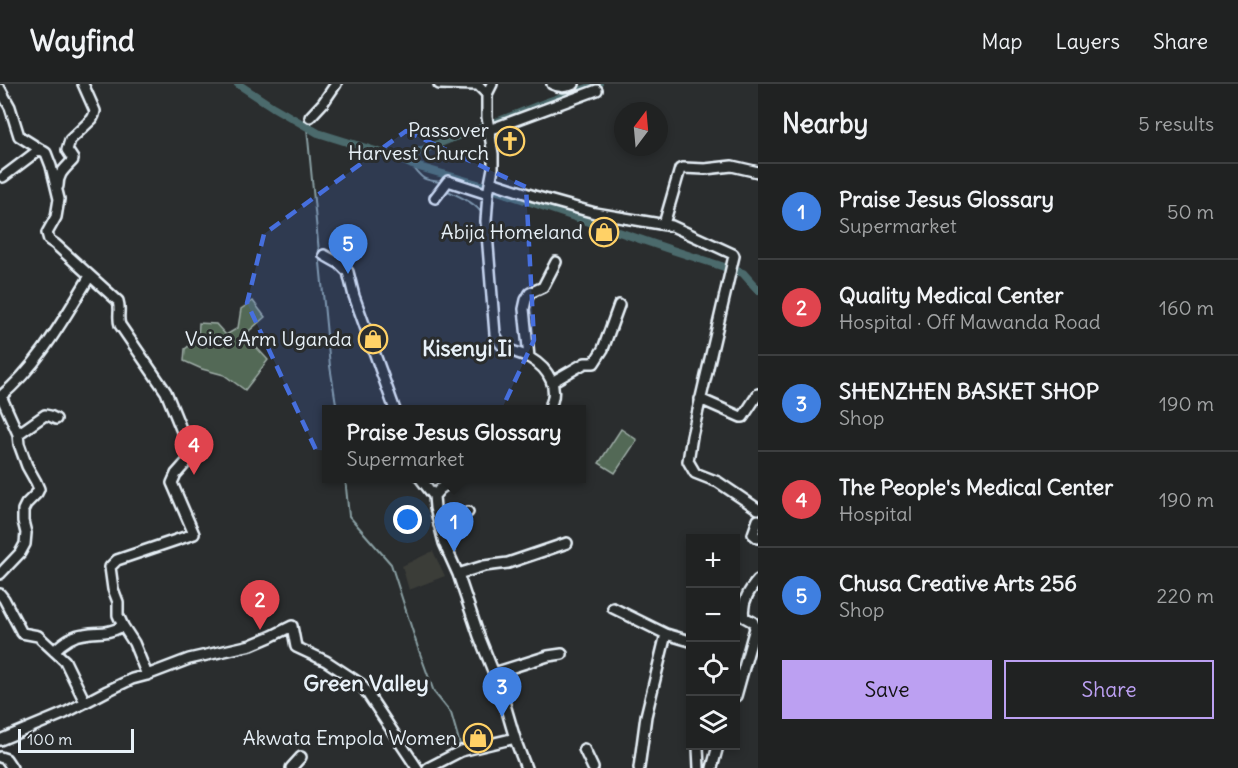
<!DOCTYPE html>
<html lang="en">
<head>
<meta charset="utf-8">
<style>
	:root { --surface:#202222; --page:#282a2a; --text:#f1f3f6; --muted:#a2a4a5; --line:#3d3f40; --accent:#bca0f2 }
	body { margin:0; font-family:Delius,sans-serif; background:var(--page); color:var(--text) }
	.controls { position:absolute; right:18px; bottom:18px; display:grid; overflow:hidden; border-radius:0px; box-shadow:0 3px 9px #0003 }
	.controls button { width:54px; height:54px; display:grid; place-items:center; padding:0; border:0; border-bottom:2px solid var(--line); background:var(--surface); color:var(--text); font:30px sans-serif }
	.compass { position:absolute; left:614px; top:18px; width:54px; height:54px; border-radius:50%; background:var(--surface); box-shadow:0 3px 9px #0003; rotate:16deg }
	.scale { position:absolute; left:18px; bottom:15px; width:116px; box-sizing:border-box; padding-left:6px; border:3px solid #e8f1f8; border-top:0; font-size:16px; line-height:21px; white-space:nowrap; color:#e8f1f8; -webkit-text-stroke:4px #2a2d2e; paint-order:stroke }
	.you { position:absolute; left:408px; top:436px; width:21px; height:21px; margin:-15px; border:4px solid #fff; border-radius:50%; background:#1a73e8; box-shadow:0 0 0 9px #1a73e833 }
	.badge { display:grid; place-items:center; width:39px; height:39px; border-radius:50%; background:var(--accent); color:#fff; font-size:20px; font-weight:700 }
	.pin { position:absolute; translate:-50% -50px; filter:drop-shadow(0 2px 3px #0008) }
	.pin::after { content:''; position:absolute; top:32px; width:21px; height:18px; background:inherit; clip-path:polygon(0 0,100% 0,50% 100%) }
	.popup { position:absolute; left:322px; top:321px; width:264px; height:78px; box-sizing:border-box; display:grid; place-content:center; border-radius:0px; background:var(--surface); filter:drop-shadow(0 2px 4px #0005); font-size:20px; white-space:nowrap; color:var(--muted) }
	.popup b { font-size:22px; color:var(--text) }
	.popup::after { content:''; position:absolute; left:50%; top:100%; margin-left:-12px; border:12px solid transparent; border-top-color:var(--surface) }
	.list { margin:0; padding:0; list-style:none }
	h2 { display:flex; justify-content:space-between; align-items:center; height:78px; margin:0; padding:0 24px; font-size:26px }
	h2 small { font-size:20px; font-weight:400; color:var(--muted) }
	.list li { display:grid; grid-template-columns:39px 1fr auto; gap:18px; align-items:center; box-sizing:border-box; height:96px; padding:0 24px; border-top:2px solid var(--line) }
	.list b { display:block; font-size:22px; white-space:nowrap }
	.list p { margin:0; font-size:20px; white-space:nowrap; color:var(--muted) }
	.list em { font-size:20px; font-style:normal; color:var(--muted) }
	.actions { display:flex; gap:12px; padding:18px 24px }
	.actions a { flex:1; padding:14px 0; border:2px solid var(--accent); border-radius:0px; text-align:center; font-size:21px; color:var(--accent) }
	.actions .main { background:var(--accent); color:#111 }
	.icon { flex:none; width:33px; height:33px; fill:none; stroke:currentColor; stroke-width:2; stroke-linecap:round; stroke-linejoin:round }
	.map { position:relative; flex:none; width:758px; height:684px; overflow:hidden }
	header { display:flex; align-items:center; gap:36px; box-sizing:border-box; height:84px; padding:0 30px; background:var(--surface); border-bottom:2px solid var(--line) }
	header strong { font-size:28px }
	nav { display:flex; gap:33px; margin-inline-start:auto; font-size:21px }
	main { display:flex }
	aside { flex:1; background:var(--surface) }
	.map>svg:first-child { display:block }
	.built { fill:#3b3c38 }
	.green { fill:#536956; stroke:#9eada7; stroke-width:1.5 }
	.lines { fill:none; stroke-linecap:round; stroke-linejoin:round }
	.stream { stroke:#8aa0a4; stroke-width:2 }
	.canal { stroke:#4b6a6c; stroke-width:8 }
	.minor-casing { stroke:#e8f1f8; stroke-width:14 }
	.minor { stroke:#2a2d2e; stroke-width:9 }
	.marked { fill:#466fde; fill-opacity:0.2; stroke:#466fde; stroke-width:4.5; stroke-dasharray:12 8; stroke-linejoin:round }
	.labels { text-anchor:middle; stroke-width:6; stroke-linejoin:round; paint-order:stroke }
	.poi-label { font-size:20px; fill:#e8f1f8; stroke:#2a2d2e; text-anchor:end }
	.quarter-label { font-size:22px; font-weight:bold; fill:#e8f1f8; stroke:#2a2d2e }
</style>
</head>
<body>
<header>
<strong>Wayfind</strong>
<nav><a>Map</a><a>Layers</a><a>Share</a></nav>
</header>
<main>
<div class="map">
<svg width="758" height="684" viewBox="0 0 758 684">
	<rect width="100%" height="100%" fill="#2a2d2e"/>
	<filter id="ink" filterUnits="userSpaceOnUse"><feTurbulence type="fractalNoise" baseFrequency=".0167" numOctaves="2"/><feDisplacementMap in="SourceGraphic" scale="12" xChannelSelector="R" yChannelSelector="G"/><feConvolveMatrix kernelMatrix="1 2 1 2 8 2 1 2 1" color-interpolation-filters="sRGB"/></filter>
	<g filter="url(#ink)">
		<path class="built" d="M433 467 445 492 409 506 402 482Z"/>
		<path class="green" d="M253 217 265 233 249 247 247 253 268 276 245 306 224 291 202 285 184 277 185 265 198 255 199 239 216 240 226 251 238 244 241 225Z
			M621 345 637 356 615 389 599 379Z"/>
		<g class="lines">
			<path class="stream" d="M307 44 330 282 337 326
				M412 81C422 96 424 96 442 98
				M448 103V107C460 113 476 119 482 130
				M345 394 349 432 391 480 418 564 434 608 451 629 461 664"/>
			<path class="canal" d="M238 0 273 23 318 49 398 74 412 81 481 101
				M494 39 547 18 599 0
				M398 74C427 67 453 51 482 44
				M492 105 666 164 743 189 758 206"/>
			<g class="minor-casing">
				<path id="minor" d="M439 0 478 1 487 10
					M492 0 487 10V33L493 70V84L488 110 486 137 495 250C497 254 499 259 503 262 511 268 521 269 530 274 549 285 561 305 548 326
					M552 0C560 4 566 4 574 0
					M0 5 10 23 19 52 46 69 51 82 59 115 56 133 47 149 49 156 55 160 118 217C121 226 117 233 120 241L166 308 192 372 176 390 172 399 194 450 117 476 110 483 113 505 118 518V531L123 542 134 559 147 591
					M310 33 323 19 336 0
					M489 46 597 6
					M3 93 40 65
					M491 98 534 112 595 129 672 142 733 170 734 172 692 352 688 377 695 389 718 398 758 425
					M58 102C58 89 65 85 73 76V75L67 66 70 56 92 35 94 31 95 27 83 0
					M435 114 448 97 488 110
					M664 140 680 85 683 84 705 85 732 82 758 88
					M324 171 340 180 348 188 354 212 395 326
					M529 273 524 225 526 216 530 209 543 203 556 178
					M552 298 585 279H594L603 265 619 221
					M0 313C39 281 64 234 90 192
					M700 315 741 333H743L758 310
					M18 350 45 331 50 332 56 335
					M420 394 434 412
					M434 412 435 424 444 459 458 490 479 552 501 607 516 658 526 684
					M434 412 440 405 456 394
					M758 436 753 450 758 454
					M439 441 468 428
					M0 490 20 469 25 460 26 449 23 437V426L26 420 37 409 39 405 36 398 27 382 19 360 18 350 1 312
					M458 490 484 482 508 479 567 459
					M0 510 4 515 22 549 38 552 65 577 85 618
					M613 524 666 550 690 557
					M54 567C62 559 73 551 84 550 101 547 105 551 123 542
					M494 589 548 572 562 570
					M736 612 755 544 753 538 744 533C741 519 749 506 758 496
					M0 656 65 629 107 607 132 595 147 591 189 575 251 561 272 552 292 542 296 563 326 577 361 600 417 684
					M698 663 699 684
					M584 665 593 684
					M0 673 6 675 12 684
					M291 684 301 673
					M428 684 461 667 515 654
					M639 684 646 632 666 550
					M712 684 718 662"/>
			</g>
			<use href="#minor" class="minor"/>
		</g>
	</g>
	<path class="marked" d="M406 47 526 103 534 256 479 374 316 366 247 219 264 150Z"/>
	<defs>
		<g id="church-ring" transform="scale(1.5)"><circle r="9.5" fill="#2a2d2e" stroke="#ffd166" stroke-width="1.5"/><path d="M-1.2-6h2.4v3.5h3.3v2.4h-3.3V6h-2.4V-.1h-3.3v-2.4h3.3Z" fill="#ffd166"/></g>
		<g id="shop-ring" transform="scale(1.5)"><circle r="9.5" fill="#2a2d2e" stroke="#ffd166" stroke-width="1.5"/><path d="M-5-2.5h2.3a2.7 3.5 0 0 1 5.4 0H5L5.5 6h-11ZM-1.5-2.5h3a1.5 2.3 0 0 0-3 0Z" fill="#ffd166"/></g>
	</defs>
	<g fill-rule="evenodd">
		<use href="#church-ring" x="510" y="57"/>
		<use href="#shop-ring" x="604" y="148"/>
		<use href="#shop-ring" x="373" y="255"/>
		<use href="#shop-ring" x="478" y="654"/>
	</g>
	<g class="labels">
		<g class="poi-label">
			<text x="489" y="53">Passover<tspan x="489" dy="23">Harvest Church</tspan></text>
			<text x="583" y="155">Abija Homeland</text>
			<text x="352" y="262">Voice Arm Uganda</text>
			<text x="457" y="661">Akwata Empola Women</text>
		</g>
		<g class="quarter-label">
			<text x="467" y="272">Kisenyi Ii</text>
			<text x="366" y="607">Green Valley</text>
		</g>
	</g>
</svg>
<div class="controls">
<button>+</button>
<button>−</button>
<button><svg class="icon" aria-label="locate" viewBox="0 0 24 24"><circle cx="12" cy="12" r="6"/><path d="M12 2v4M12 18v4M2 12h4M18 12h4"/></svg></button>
<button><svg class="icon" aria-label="layers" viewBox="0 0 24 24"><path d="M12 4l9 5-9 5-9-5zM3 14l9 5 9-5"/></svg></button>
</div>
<svg class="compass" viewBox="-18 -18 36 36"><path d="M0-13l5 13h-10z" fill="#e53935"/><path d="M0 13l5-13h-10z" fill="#a2a4a5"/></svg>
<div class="scale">100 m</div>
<div class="you"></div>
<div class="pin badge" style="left:454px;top:468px;background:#3f7fe0">1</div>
<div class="popup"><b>Praise Jesus Glossary</b>Supermarket</div>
<div class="pin badge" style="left:260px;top:546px;background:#e0444e">2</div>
<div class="pin badge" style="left:502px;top:633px;background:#3f7fe0">3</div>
<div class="pin badge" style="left:194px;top:391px;background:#e0444e">4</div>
<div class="pin badge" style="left:348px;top:190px;background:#3f7fe0">5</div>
</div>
<aside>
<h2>Nearby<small>5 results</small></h2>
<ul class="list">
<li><span class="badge" style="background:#3f7fe0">1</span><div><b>Praise Jesus Glossary</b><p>Supermarket</p></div><em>50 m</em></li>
<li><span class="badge" style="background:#e0444e">2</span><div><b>Quality Medical Center</b><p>Hospital · Off Mawanda Road</p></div><em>160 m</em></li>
<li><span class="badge" style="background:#3f7fe0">3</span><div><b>SHENZHEN BASKET SHOP</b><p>Shop</p></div><em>190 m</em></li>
<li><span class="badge" style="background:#e0444e">4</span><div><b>The People's Medical Center</b><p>Hospital</p></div><em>190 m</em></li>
<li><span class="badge" style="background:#3f7fe0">5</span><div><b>Chusa Creative Arts 256</b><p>Shop</p></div><em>220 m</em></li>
</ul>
<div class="actions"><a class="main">Save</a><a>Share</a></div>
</aside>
</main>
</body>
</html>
